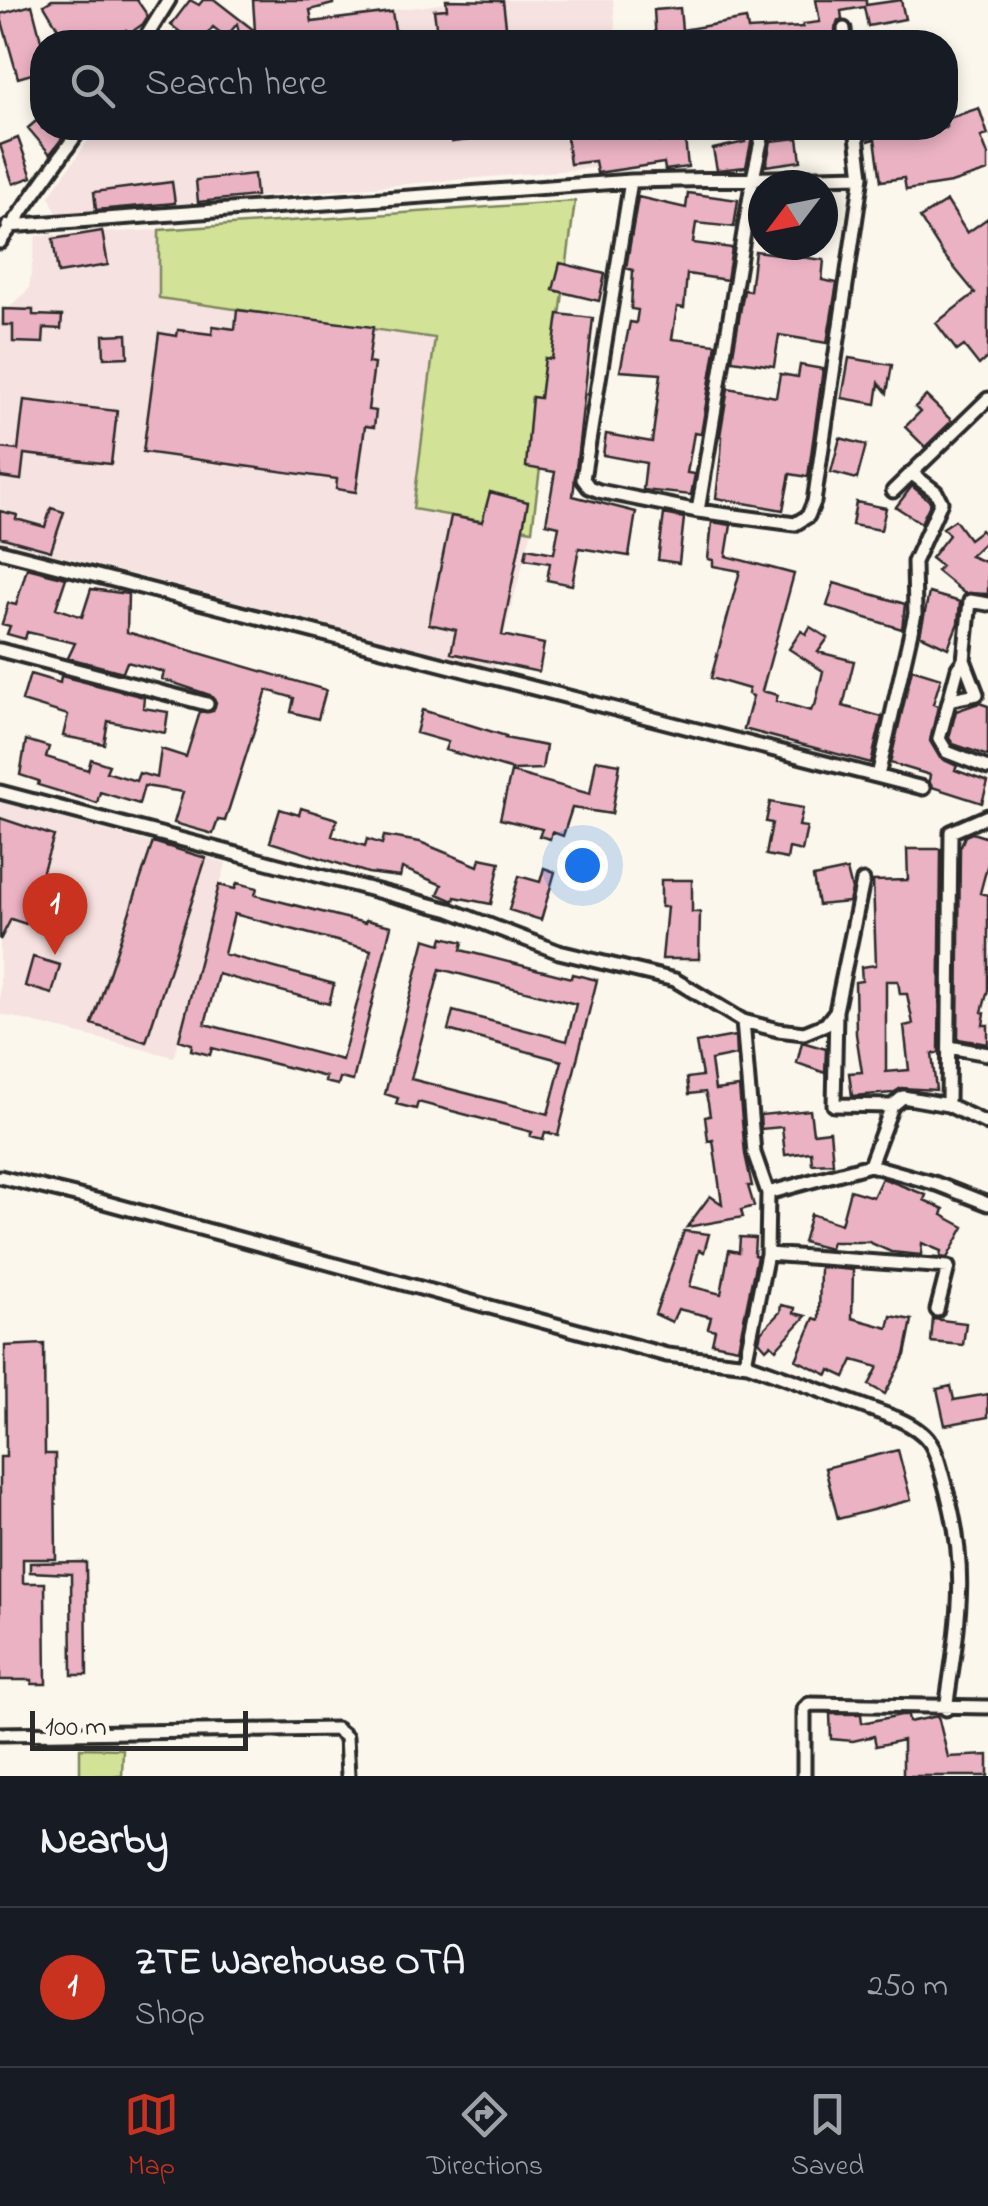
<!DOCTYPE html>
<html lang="en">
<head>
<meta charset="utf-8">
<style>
	:root { --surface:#171b24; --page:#242831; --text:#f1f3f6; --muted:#9ea1a6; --line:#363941; --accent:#c8321e }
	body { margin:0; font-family:"Indie Flower",sans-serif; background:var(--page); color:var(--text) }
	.compass { position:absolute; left:748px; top:170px; width:90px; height:90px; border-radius:50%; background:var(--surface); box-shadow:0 5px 15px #0003; rotate:238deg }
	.scale { position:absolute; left:30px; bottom:25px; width:218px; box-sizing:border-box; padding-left:10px; border:5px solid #2b2b2b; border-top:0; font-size:28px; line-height:35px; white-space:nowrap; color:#2b2b2b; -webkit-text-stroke:8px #fbf7ec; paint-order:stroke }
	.you { position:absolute; left:582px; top:865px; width:35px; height:35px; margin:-25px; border:8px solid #fff; border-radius:50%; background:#1a73e8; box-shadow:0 0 0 15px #1a73e833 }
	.badge { display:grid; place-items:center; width:65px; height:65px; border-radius:50%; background:var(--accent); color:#fff; font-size:32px; font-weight:700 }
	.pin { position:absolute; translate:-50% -82px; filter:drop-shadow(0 2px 5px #0008) }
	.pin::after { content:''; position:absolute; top:52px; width:35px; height:30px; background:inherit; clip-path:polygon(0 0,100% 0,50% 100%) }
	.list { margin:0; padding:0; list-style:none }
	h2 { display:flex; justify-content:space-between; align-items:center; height:130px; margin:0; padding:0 40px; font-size:42px }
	h2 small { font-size:32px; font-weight:400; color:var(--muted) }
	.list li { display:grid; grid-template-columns:65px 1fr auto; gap:30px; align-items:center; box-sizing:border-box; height:160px; padding:0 40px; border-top:2px solid var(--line) }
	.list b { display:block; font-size:38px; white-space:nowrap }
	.list p { margin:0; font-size:32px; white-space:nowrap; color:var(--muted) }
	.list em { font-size:32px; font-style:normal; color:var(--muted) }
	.icon { flex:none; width:55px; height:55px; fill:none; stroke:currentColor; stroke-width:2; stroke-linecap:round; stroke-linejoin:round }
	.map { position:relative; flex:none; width:988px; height:1776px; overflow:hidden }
	.search { position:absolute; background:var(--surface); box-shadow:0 5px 15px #0003; left:30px; right:30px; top:30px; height:110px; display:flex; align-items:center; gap:25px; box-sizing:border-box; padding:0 35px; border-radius:40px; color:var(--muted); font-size:38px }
	.sheet { height:290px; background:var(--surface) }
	nav { display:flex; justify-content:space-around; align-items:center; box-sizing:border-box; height:140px; border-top:2px solid var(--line); background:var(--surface); font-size:28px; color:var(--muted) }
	nav a { display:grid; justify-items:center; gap:5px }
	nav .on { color:var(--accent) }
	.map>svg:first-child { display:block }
	.built { fill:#f6e2e0 }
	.green { fill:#d2e296; stroke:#7e8660; stroke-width:2.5 }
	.building { fill:#ebb2c3; stroke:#2b2b2b; stroke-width:2.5; fill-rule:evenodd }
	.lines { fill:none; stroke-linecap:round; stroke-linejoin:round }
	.minor-casing { stroke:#2b2b2b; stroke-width:19 }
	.minor { stroke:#fbf7ec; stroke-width:11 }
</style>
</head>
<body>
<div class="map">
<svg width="988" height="1776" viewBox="0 0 988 1776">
	<rect width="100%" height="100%" fill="#fbf7ec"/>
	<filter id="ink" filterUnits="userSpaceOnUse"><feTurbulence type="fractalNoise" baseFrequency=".01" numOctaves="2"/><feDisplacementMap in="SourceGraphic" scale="20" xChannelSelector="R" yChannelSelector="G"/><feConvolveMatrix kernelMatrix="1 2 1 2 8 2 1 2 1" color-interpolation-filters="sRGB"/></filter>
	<g filter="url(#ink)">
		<path class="built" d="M470 0H613L617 42H156Z
			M97 128H626L629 165 57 214 49 196Z
			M159 230V298L435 338 413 509 532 530 495 668 0 540V322L3 313 29 289 36 236Z
			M0 802 226 863 174 1057 0 1014Z"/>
		<path class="green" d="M575 201 532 530 413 509 435 338 159 298V230Z
			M80 1748 123 1749 122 1776H80Z"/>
		<path class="building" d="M52 0H137L148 16 143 24 129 34 126 30 105 42H99L92 30 66 42 44 5Z
			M190 0 199 5 203 0H215L255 31 253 0H333V4L310 10 312 22 392 12 397 42H241L237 24 226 37 213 27 201 42H193L171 25Z
			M446 0 503 1 508 42H438L434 10 447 9Z
			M816 0H866V5L901 0 905 19 868 26 864 7 841 11 842 19 838 20 835 29 836 42H703L702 40 656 42 654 10 680 8 682 30 746 19 748 30 803 27V24L820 22Z
			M32 5 42 44V71L18 78 0 14Z
			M979 108 988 135 981 137 988 155V171L951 183 906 190 904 178 881 181 875 139 869 141 866 128H905L906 132 899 136 925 132 923 128H946V119Z
			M42 116V128H63L67 132 50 154 28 128Z
			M450 128H508L509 135 452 142Z
			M565 128H656L658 142 685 139 688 167 665 170 664 163 597 173 595 161 570 164Z
			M743 128H754L746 167 717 170 713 149 745 142Z
			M18 138 32 177 13 184 0 145Z
			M798 138 801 161 766 166 771 141Z
			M254 174 256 196 198 202 196 180Z
			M172 182 175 203 96 210 94 192Z
			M688 193 738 200 734 227 696 223 693 243 732 248 727 280 687 274 684 308 677 307 672 339 716 344 701 434 694 433 687 473 695 474 691 495 643 490 646 463 603 455 606 434 652 442 661 374 620 371 630 322 636 323 638 310 631 309 633 270 626 268 638 197 686 208Z
			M947 201 967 233 988 218V357L979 365 964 346 957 351 936 323 975 293 943 254 920 218Z
			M102 231 108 265 58 273 53 239Z
			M755 251 824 260 822 280 837 283 827 343 779 335 774 366 732 360 744 290 750 291Z
			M560 263 605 274 599 301 553 290Z
			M3 309 33 310V315L62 316 61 329 44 328 43 343 13 342V325H3Z
			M237 310 373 327 368 363 374 364 368 410 376 411 374 427 365 426 356 492 336 489 337 479 143 452 159 333 177 336 178 330 212 334 213 326 235 329Z
			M558 314 593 318 573 496 636 512 629 556 579 548 572 585 547 580 550 563 525 559 527 548 554 553 559 526 546 523 555 472 526 467 532 397 540 398 545 358 552 359Z
			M127 334 128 357 104 358 103 335Z
			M849 358 892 365 887 393 879 383 876 404 842 398Z
			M800 365 823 369 808 477 790 474 783 510 716 498 721 454 722 437 720 436 728 388 776 397 780 374 798 377Z
			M926 396 952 421 925 447 905 427 920 412 915 407Z
			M24 400 117 411 111 464 24 454 21 480 0 477V448L18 450Z
			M840 438 866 445 857 479 831 472Z
			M912 486 931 502 921 523 896 507Z
			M490 492 528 502 502 635 544 644 539 672 451 653 456 630 429 624 451 516 482 522Z
			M856 502 886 508 881 530 852 525Z
			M51 508 64 512 51 551 0 537V511L17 515 16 519 45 527Z
			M664 514 684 518 679 563 658 560Z
			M955 520 969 539 981 530 988 539 970 556 988 563V594L964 593 937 571 941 566 931 558 949 535 943 528Z
			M712 522 731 525 726 556 794 574 762 691 778 695 776 701 811 711 813 706H815L823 671 789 649 801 631 806 634 810 627 828 638 818 652 854 661 843 706 882 717 871 763 744 729 753 696 748 694 749 689 711 678 740 571 713 566V560L708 559Z
			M27 568 66 578 56 608 82 617 91 589 128 594 127 632 326 690 318 719 291 712 294 698 267 690 225 821 218 820 213 834 174 823 183 792 144 786 139 804 100 792 97 803 38 785 39 781 20 775 26 740 49 747 46 757 88 770 91 759 109 765 106 772 136 781 139 773 157 778 161 749 186 757 200 712 213 711 216 702 210 695 162 679 164 672 127 662 123 672 68 658 75 643 27 632 25 639 7 634 10 626 2 624 8 603 16 605Z
			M834 583 905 604 902 629 827 606Z
			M929 593 960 602 958 623 948 648 920 635Z
			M912 669 941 678 933 704 938 706 930 741 940 758 957 766 955 770 988 782 982 803 932 787 929 781 930 775 890 763Z
			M30 674 60 683 61 676 144 697 143 708 168 712 165 733 108 721 104 744 63 736 68 715 22 701Z
			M979 703 988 706V756L953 744 949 738 956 711Z
			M422 710 506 736 505 738 546 746 542 769 513 770 445 750 448 742 416 733Z
			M596 760 620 764 612 814 572 808 563 836 552 832 550 839 539 836 542 829 500 819 511 772 590 794Z
			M770 802 803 808 799 826 807 827 802 851 789 848 787 859 766 855 772 823 766 822Z
			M301 808 337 819 332 836 365 846 367 839 382 844 384 836 420 842 478 866 480 858 500 862 491 904 455 897 454 901 438 894 442 885 402 868 400 877 368 873 270 842 280 809 299 815Z
			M0 818 54 836 26 924 11 919 0 940Z
			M972 833 988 838V863L980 893 988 895V990L982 1012 985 1013 983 1025H988V1044L958 1039 960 848 965 836Z
			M153 842 206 858 146 1042 92 1024Z
			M907 849H941L939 1052 932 1054 936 1090 901 1088 893 1093 852 1096 849 1073 862 1072 856 1034 855 982 862 981 861 967 876 965 873 881 908 880ZM886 981H898L900 994H907L913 1024 904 1026 909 1070 886 1072Z
			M544 868 555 872 541 920 509 910 519 876 540 882Z
			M847 870 852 890 849 902 818 905 813 877Z
			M661 880H692V912H700L699 959H662L667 907H661Z
			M237 883 257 888 255 895 365 923 366 920 391 926 353 1081 340 1078 338 1085 325 1082 326 1077 212 1048 210 1055 191 1050 192 1044 179 1040 219 885 235 889ZM234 914 371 950 342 1060 205 1024 218 974 329 1004 334 984 224 954Z
			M443 937 463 942 461 950 571 978 572 974 597 980 558 1135 545 1132 543 1139 530 1136 532 1132 418 1102 416 1109 396 1104 398 1098 385 1094 425 939 441 944ZM440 969 576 1004 567 1041 453 1011 448 1030 562 1061 548 1114 411 1079Z
			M33 957 60 965 52 994 25 986Z
			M735 1036 736 1055 711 1060 715 1090 739 1087 745 1154 752 1186H748L754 1206 741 1210 743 1217 687 1227 710 1196 722 1204 713 1140 708 1141 705 1117 710 1116 708 1103 705 1092 689 1094 687 1078 702 1076 696 1043Z
			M802 1042 826 1049 825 1073 797 1063Z
			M810 1110 813 1133 830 1131 833 1163 812 1164 811 1152 785 1155 782 1127 761 1129 760 1115Z
			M882 1178 926 1195 924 1200 944 1209 942 1215 964 1227 947 1258 940 1257 941 1251 922 1243 921 1255 891 1252 869 1242H832L830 1249 803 1242 811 1214 841 1224 850 1190 873 1197Z
			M684 1231 709 1234 704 1252 699 1250 690 1286 721 1294 729 1250 739 1252 740 1237 755 1238 754 1255 757 1256 738 1348 712 1343 715 1330 708 1328 711 1317 678 1309 672 1322 655 1314Z
			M820 1267 853 1270 852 1318 888 1328 891 1316 912 1320 905 1355 885 1394 869 1385 878 1367 853 1360 845 1377 830 1370 828 1375 796 1360 814 1318 819 1320Z
			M781 1305 795 1308 794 1313 806 1316 776 1349 771 1344 766 1349 759 1341 761 1332 780 1312Z
			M933 1319 966 1323 963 1345 931 1342Z
			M44 1344 45 1454H55L56 1559H23V1583H45L46 1684H32V1680H0V1457H6L5 1346Z
			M951 1386 954 1400 988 1394V1417L945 1425 937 1389Z
			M898 1450 911 1500 838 1519 825 1468Z
			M86 1562 87 1675H72L71 1574 30 1572V1563Z
			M830 1714H861L862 1723 901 1715H908L909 1722 938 1716 948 1757 988 1755V1776H903V1740L876 1746 874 1736 853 1741 831 1739Z"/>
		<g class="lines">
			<g class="minor-casing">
				<path id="minor" d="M844 29 845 42
					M143 42 169 0
					M631 181 583 479 589 487 599 491 698 511 795 524 808 516 814 502 862 176 856 128
					M8 226 631 181 862 176
					M0 242 81 128
					M893 491 988 399
					M698 511 753 178 764 128
					M0 551 923 788
					M988 604 970 601 964 660 958 668 939 739 947 752 988 768
					M0 650 207 704
					M952 699 977 694 964 660
					M878 776 915 614 914 562 941 502 936 492 911 473
					M0 792 450 910 559 952 675 980 743 1021 778 1030 804 1033 826 1024 836 1011 863 881
					M836 1012 834 1105 892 1106
					M743 1021 754 1153 768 1193 870 1165
					M949 1047 988 1054
					M948 1105 951 832 988 816
					M988 1124 948 1105 903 1097 892 1106 870 1165 937 1184 988 1204
					M0 1177 100 1201 667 1355 748 1364
					M768 1193 767 1254 746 1358 748 1364 898 1419C934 1435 935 1449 945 1485 970 1570 958 1624 946 1709
					M767 1254 948 1267 937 1310
					M0 1734 336 1729 346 1737 348 1776
					M804 1776V1709L809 1704 988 1707"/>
			</g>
			<use href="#minor" class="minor"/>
		</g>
	</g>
</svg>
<svg class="compass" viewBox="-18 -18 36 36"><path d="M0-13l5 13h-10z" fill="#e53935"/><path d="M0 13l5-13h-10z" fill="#9ea1a6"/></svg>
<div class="scale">100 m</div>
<div class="you"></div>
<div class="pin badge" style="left:55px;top:955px">1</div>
<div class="search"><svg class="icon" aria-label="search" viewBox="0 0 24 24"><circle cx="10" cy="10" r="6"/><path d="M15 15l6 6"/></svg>Search here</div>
</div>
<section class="sheet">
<h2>Nearby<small></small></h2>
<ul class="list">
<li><span class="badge">1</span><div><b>ZTE Warehouse OTA</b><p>Shop</p></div><em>250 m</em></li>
</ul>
</section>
<nav>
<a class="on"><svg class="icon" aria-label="map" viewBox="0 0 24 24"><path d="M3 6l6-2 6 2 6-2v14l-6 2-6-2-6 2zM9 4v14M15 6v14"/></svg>Map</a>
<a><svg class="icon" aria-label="directions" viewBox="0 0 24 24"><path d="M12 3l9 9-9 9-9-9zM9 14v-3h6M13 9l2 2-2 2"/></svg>Directions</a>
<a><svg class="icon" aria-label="saved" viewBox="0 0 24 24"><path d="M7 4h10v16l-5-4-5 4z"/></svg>Saved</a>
</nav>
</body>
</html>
